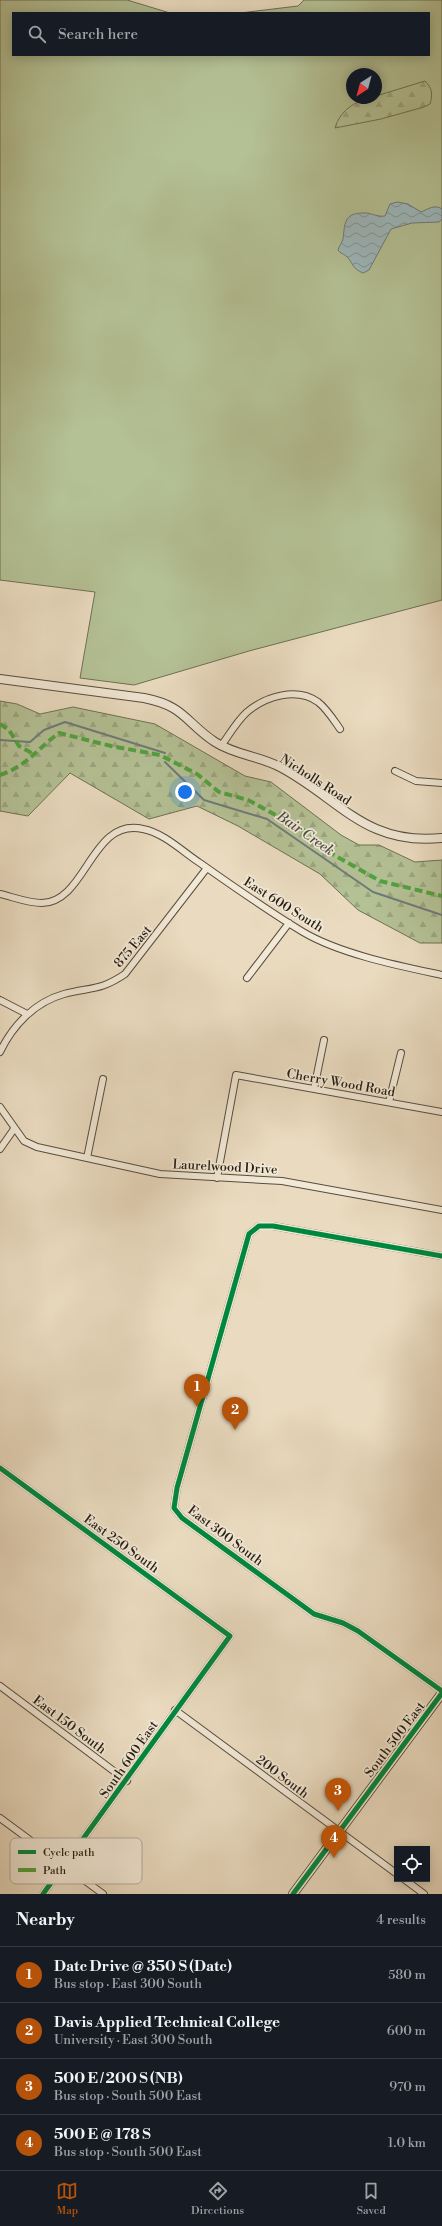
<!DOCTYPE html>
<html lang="en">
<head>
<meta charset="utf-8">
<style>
	:root { --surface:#171b24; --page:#20242c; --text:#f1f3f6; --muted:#9ea1a6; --line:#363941; --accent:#b45309 }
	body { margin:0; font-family:"Libre Bodoni",serif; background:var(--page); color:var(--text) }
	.controls { position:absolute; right:12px; bottom:12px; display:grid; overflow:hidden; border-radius:0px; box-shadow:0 2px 10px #0003 }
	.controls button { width:36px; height:36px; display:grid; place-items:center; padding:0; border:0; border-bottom:1px solid var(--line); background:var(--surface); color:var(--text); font:20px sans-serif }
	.compass { position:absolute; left:346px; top:68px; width:36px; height:36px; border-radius:50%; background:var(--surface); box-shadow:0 2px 10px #0003; rotate:216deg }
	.you { position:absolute; left:185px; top:792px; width:14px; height:14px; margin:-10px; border:3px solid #fff; border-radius:50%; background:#1a73e8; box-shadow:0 0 0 6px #1a73e833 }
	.badge { display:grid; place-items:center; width:26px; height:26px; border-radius:50%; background:var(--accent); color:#fff; font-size:13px; font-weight:700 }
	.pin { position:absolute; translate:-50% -33px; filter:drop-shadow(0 1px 2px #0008) }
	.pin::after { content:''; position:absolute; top:21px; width:14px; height:12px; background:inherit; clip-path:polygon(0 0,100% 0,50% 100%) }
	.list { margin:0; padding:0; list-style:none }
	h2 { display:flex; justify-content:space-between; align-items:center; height:52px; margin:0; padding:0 16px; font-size:17px }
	h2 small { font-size:13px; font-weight:400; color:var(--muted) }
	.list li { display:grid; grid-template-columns:26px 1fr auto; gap:12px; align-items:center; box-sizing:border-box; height:56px; padding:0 16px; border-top:1px solid var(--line) }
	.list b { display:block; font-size:15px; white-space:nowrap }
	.list p { margin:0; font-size:13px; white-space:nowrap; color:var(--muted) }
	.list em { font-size:13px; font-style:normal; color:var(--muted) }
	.icon { flex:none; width:22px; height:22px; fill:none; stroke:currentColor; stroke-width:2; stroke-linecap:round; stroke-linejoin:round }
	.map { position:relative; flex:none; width:442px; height:1894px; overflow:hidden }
	.search { position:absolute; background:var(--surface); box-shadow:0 2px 10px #0003; left:12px; right:12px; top:12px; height:44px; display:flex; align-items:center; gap:10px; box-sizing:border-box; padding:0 14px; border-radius:0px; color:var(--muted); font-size:15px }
	.sheet { height:276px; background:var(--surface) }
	nav { display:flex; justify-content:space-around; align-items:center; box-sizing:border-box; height:56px; border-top:1px solid var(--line); background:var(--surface); font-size:11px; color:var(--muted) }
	nav a { display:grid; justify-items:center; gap:2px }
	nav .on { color:var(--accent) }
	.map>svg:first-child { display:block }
	.grass { fill:#b4c195; stroke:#6e7054; fill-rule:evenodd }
	.forest { fill:url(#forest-firs); stroke:#6e7054 }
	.water { fill:url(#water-waves); stroke:#6e7a79 }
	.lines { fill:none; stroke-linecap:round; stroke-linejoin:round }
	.stream { stroke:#6e7a79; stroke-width:2 }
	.minor-casing { stroke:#584d3e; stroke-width:8 }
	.tertiary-casing { stroke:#584d3e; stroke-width:10 }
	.minor { stroke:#f1e8d6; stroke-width:6 }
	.tertiary { stroke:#f1e8d6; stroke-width:8 }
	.quiet { stroke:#51a23f; stroke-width:4; stroke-dasharray:8 4; stroke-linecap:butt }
	.cycleway-casing { stroke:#f1e8d6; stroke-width:8 }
	.cycleway { stroke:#00873e; stroke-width:5 }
	.labels { text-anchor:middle; stroke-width:3.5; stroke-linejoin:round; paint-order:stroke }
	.street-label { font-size:13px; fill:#271e12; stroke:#f1e8d6 }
	.water-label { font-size:14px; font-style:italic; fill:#4a4c45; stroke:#f1e8d6 }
	.key { fill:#f1e8d6; stroke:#b4ab9b; stroke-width:1 }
	.key-label { font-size:11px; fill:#271e12 }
</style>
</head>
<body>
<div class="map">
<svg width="442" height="1894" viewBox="0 0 442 1894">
	<defs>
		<pattern id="forest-firs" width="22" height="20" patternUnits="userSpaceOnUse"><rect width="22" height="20" fill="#b4c195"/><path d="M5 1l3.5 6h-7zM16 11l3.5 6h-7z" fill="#9ba57f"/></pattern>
		<pattern id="water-waves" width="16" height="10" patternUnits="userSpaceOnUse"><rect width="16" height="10" fill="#9db8bd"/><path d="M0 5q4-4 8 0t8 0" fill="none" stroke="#809598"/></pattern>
	</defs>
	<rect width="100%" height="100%" fill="#eadbc0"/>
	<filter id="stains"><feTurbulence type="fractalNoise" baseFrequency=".005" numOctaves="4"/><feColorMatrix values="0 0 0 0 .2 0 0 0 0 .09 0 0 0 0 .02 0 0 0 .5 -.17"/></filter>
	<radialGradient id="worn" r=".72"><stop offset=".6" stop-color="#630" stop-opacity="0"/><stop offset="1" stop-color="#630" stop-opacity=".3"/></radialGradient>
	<path class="grass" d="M0 0H127L170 13H13V55H429V13H240L298 6 304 0H442V600L249 651 134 685 80 678 95 592 0 580ZM352 74H376V98H352Z"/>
	<path class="forest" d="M425 81C432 88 433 94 430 104L424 107 381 119 335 128C340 110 358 98 376 98V96Z
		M0 701 17 704 40 714 73 707 155 724 245 776 271 782 341 835 359 845H379L415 862 442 860V943H420L358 910 320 874 238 826 197 806 149 819 70 773 28 816 0 811Z"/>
	<path class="water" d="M397 202 408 204 421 212C428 209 435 204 442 209V219L439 222 412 223 391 229 369 270 363 273C351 268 354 263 346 256 344 254 341 254 338 250 339 246 342 243 343 239 345 222 344 212 367 213 373 214 378 217 385 216L390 204Z"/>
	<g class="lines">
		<path class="stream" d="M0 740 30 742 44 730 65 722 165 753
			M165 762 204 800 267 819 373 892 442 915"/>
		<g class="minor-casing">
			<path id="minor" d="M221 746C229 735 237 721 247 712 266 696 297 687 318 702 327 709 333 719 340 729
				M395 771 416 781 442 783
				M0 894C13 897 28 903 42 903 87 902 91 817 143 829 164 833 183 852 200 863 234 887 268 911 303 932 340 954 400 966 442 975
				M247 978 289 923
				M0 1000 27 1014
				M0 1052C13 1025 35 1002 64 994 91 987 100 991 125 974L207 868
				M314 1089 324 1040
				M389 1102 401 1053
				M0 1107 24 1141 37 1147 160 1174 282 1181 442 1210
				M0 1149 14 1129
				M87 1158 103 1079
				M217 1178 236 1075 442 1112
				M442 1256 273 1226H259L249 1234 177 1488 174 1508 182 1518 314 1614 343 1623 358 1631 442 1691
				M0 1468 230 1636 43 1894
				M0 1686 127 1781
				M175 1710 397 1874
				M0 1818 103 1894
				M404 1879 424 1894"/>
		</g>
		<g class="tertiary-casing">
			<path id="tertiary" d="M0 679 144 698C185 706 185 722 215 742 235 755 259 756 280 767 339 798 365 846 442 838
				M293 1894 442 1693"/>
		</g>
		<use href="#minor" class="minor"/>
		<use href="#tertiary" class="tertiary"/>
		<path class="quiet" d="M0 724 9 730 19 746 30 752 32 757
			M0 775C27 766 37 749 59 733L111 746 160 755 197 774 219 792 248 800 307 832 320 847 380 881 442 896"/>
		<g class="cycleway-casing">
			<path id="cycleway" d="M442 1256 273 1226H259L249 1234 177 1488 174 1508 182 1518 314 1614 343 1623 358 1631 442 1691
				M0 1468 230 1636 43 1894
				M293 1894 442 1693"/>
		</g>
		<use href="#cycleway" class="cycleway"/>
	</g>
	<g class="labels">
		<g class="street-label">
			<text transform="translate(316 779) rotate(33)" y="5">Nicholls Road</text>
			<text transform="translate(284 904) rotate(32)" y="5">East 600 South</text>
			<text transform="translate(132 946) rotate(-50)" y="5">875 East</text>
			<text transform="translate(341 1082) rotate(10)" y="5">Cherry Wood Road</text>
			<text transform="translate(225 1166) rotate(3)" y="5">Laurelwood Drive</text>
			<text transform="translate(226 1535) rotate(37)" y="5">East 300 South</text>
			<text transform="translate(122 1543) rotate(36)" y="5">East 250 South</text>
			<text transform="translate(70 1724) rotate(37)" y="5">East 150 South</text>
			<text transform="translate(394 1739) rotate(-53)" y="5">South 500 East</text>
			<text transform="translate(128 1759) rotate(-55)" y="5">South 600 East</text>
			<text transform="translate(283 1776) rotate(37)" y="5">200 South</text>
		</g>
		<g class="water-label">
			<text transform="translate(306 833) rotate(35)" y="5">Bair Creek</text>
		</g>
	</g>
	<rect x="10" y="1838" width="132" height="46" rx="6" class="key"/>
	<rect x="18" y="1850" width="18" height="4" fill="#00873e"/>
	<rect x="18" y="1868" width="18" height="4" fill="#51a23f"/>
	<g class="key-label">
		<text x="43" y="1856">Cycle path</text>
		<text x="43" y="1874">Path</text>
	</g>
	<rect width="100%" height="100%" filter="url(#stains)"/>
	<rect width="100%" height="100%" fill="url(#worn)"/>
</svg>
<div class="controls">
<button><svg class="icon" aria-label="locate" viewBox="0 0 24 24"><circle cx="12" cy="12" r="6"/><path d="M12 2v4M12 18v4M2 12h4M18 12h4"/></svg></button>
</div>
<svg class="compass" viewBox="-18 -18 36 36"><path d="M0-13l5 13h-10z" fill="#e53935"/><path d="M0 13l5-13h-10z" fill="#9ea1a6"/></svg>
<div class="you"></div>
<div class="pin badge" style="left:197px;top:1407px">1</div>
<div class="pin badge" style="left:235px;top:1430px">2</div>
<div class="pin badge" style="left:338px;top:1811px">3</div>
<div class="pin badge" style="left:334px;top:1858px">4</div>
<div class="search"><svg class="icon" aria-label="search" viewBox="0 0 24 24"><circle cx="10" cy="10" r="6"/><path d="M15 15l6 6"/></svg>Search here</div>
</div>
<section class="sheet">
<h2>Nearby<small>4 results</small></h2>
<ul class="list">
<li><span class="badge">1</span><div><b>Datc Drive @ 350 S (Datc)</b><p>Bus stop · East 300 South</p></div><em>580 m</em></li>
<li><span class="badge">2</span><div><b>Davis Applied Technical College</b><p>University · East 300 South</p></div><em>600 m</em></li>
<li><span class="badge">3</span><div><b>500 E / 200 S (NB)</b><p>Bus stop · South 500 East</p></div><em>970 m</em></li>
<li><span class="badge">4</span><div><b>500 E @ 178 S</b><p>Bus stop · South 500 East</p></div><em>1.0 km</em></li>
</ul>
</section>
<nav>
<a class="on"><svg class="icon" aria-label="map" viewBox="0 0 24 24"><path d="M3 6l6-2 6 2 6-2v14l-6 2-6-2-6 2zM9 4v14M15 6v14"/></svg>Map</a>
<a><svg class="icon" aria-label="directions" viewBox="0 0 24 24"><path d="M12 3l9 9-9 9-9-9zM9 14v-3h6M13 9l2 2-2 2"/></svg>Directions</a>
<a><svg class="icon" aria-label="saved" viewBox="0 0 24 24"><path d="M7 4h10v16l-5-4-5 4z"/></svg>Saved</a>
</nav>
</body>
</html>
